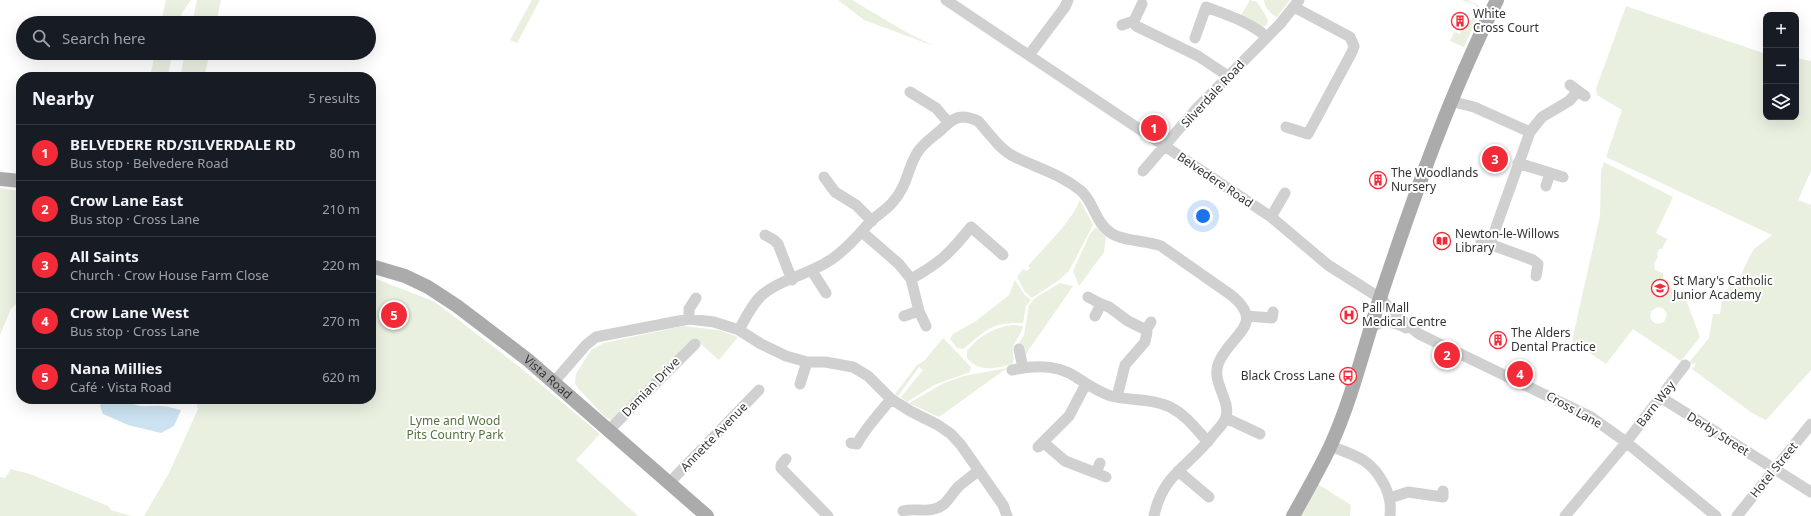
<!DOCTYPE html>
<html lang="en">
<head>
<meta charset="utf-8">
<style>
	:root { --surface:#171b24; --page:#242831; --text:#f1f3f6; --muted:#9ea1a6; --line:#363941; --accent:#f32b39 }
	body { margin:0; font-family:"Noto Sans",sans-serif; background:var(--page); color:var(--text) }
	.controls { position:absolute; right:12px; top:12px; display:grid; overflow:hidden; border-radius:8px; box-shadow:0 4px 16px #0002 }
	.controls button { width:36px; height:36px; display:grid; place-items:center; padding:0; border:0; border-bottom:1px solid var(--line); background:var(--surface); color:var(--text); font:20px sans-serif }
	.you { position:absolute; left:1203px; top:216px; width:14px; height:14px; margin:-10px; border:3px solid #fff; border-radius:50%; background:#1a73e8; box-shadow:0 0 0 6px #1a73e833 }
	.badge { display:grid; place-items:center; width:26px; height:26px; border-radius:50%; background:var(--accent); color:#fff; font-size:13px; font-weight:700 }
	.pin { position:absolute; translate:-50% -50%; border:2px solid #fff; box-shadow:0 1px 4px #0006 }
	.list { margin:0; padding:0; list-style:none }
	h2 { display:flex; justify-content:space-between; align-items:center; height:52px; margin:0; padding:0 16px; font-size:17px }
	h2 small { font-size:13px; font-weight:400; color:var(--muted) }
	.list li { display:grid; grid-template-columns:26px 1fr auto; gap:12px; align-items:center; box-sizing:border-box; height:56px; padding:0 16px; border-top:1px solid var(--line) }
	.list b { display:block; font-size:15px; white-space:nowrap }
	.list p { margin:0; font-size:13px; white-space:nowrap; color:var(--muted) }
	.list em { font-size:13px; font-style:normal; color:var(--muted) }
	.icon { flex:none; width:22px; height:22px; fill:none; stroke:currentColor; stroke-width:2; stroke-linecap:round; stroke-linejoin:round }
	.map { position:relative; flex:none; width:1811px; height:516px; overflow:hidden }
	.search { position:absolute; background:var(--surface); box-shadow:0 4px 16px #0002; left:16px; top:16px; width:360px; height:44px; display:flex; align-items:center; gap:10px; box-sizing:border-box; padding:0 14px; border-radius:22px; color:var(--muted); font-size:15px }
	.panel { position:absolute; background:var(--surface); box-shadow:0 4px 16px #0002; left:16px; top:72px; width:360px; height:332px; border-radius:16px }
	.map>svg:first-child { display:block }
	.green { fill:#e9f0e0; fill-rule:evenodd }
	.water { fill:#cce2f0 }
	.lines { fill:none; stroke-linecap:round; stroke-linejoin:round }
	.minor { stroke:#d0d0d0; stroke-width:11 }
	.major { stroke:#ababab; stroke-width:14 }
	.labels { text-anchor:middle; stroke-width:4; stroke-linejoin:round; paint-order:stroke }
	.poi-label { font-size:12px; fill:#333; stroke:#fff; text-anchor:start }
	.street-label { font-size:12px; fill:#333; stroke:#fff }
	.park-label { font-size:12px; fill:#55733b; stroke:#fff }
</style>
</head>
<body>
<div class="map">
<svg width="1811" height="516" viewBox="0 0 1811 516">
	<rect width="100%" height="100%" fill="#fff"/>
	<path class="green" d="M166 0H191L182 13 180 23H161Z
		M197 0H221L216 23H192Z
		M532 0H540L517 43 510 40Z
		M838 0H852L906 32 934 46 864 20Z
		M1250 0 1257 2 1268 19 1267 25 1262 27 1240 17Z
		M1264 0H1290L1277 17C1271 15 1264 6 1264 0Z
		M1462 0H1467L1478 5 1480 11 1464 47 1450 41 1454 32 1460 34 1464 24 1468 25 1478 9 1476 5Z
		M1626 6 1766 54V117H1796V58L1811 61V171L1798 200 1811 205V370L1766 420 1752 413 1692 369 1697 363 1687 365 1709 338 1713 314H1720L1723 293 1728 294 1729 284 1726 283 1725 280 1736 285 1750 256 1754 249 1772 235 1606 157 1622 110 1597 95 1596 89Z
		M155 53H172L168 77H150Z
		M185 53H210L204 77H180Z
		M1604 162 1673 197 1656 233 1667 239 1662 249H1659L1657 254 1658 257 1654 264 1655 270 1663 273V278L1671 282 1668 286 1685 297 1700 337 1681 361 1633 329 1606 364 1572 341 1600 216 1601 170ZM1658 307 1663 308 1667 314 1664 322 1658 324 1653 322 1650 317 1651 311Z
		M0 188 21 191V299L11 309 0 335Z
		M1080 200 1093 225 1069 271 1059 280 1032 298 1025 292 1017 277 1023 269 1027 271 1030 268 1028 266C1045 246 1070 224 1080 200Z
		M1096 227 1106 237 1104 252 1079 286 1073 271 1090 234Z
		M371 277 433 301 443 308 521 368 600 434 576 460 638 516H144L169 473 198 409 195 399H371Z
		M1015 280 1024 294 1031 300 1026 306 1023 323C990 322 987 330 963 349L957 348 950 339 953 334 976 321 1009 295Z
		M1060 283 1073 286 1026 354 1025 347H1017L1024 335 1029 305 1035 298Z
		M1012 325 1023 326C1021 336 1015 340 1013 347 1012 354 1015 359 1012 364 995 369 978 372 967 358V351C979 336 993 328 1012 325Z
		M683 326 718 330 738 337 719 360 694 338 615 418 610 420 604 416 578 388 575 383 576 374 591 350 604 343Z
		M943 338 971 367 970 372 934 385 907 402 901 397 923 370 919 367 898 396 895 394 917 365 924 361Z
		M1007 368 939 417 909 403 944 383 964 376Z
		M11 469 30 474 108 506 111 510 131 516H0V477L5 478Z
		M1316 483 1351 505 1350 516H1297Z"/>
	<path class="water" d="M103 399H128C137 410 149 405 161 406 168 406 175 409 181 410L174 426 161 433 128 425 103 414 100 406Z"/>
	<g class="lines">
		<path class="minor" d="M946 0 1271 217 1328 265 1380 298 1405 323 1419 334 1591 417 1626 442 1716 516
			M1134 21 1136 26 1198 56 1228 76
			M1122 25 1134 21 1142 4
			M1195 38 1206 7C1227 15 1250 22 1267 37
			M1029 55 1065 7 1068 0
			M1570 85 1585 96
			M910 92 936 108 948 122
			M1450 101 1474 107 1530 132 1490 244
			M1286 127 1308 134 1352 52 1354 46 1350 37 1294 7
			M1530 132 1542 117 1569 101 1578 91
			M1518 163 1563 177
			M1143 171 1197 108 1280 24 1299 0
			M824 177 835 192 856 205 872 221
			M1546 186 1550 173
			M1271 217 1285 193
			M862 232 899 264 911 279 919 311 904 316
			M765 235 774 240 778 244 792 280
			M1481 241 1533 260 1538 264 1536 276
			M812 271 826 293
			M911 279C940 263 950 253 971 227L1003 255
			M1088 297 1101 304 1095 316
			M1101 304 1109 307 1128 321 1146 330
			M919 311 926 326
			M1247 316 1272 318 1273 312
			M689 319V309L696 298
			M1370 329C1382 319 1392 321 1406 328
			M739 330C745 319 751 306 760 297 777 280 811 274 832 259 847 249 859 234 871 221 877 215 886 210 892 203 908 185 906 172 917 153 923 143 933 137 941 130 954 117 961 113 978 121 989 133 1000 150 1015 157 1037 168 1060 174 1080 190 1094 201 1095 223 1111 233 1124 242 1146 240 1161 246L1231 295C1267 324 1231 334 1219 362 1210 381 1231 400 1226 417 1224 424 1217 430 1213 435 1189 467 1163 473 1154 516
			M1019 349 1023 368C1042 365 1060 366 1076 377 1087 384 1098 392 1111 396 1131 401 1151 398 1170 407 1186 415 1196 429 1208 442
			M1012 370 1023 368
			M553 383 586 345 596 337 689 319 714 322 739 330 761 344 786 356 807 362
			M800 384 807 362H825L853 367 868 376 891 399 912 412 938 425 951 434 961 445 1003 505 1007 516
			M1117 397 1125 365 1145 342 1147 332 1146 330 1151 322
			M1662 398 1811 492
			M1226 418 1260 434
			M608 431 695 344
			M1043 442 1069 416 1086 384
			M851 443 857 444C866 427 879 414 891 399
			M1330 446C1357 456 1371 459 1385 486 1390 497 1391 504 1390 516
			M1038 447 1043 442 1065 461 1096 473
			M786 459 781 465V468L828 516
			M1100 463 1096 473 1106 477
			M1178 471 1209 497
			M669 483 759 390
			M1390 498 1408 492 1443 497V491
			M903 511C913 508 924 512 934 509 947 506 950 495 959 486 965 481 972 476 978 471
			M1565 516 1621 449 1685 365
			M1737 516 1811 424"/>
		<g class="major">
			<path d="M0 179 21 181"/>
			<path id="s1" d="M371 266 405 276 428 287 457 306 528 360 707 516"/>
			<path d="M1293 516C1306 493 1319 470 1330 447 1352 399 1364 347 1380 298 1414 196 1449 96 1497 0"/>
		</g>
	</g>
	<defs>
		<g id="building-ring" transform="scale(0.9)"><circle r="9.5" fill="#fff" stroke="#f32b39" stroke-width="1.5"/><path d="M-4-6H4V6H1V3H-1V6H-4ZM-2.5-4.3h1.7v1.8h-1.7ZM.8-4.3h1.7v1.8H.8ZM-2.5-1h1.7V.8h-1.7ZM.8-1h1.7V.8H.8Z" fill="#f32b39"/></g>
		<g id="library-ring" transform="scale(0.9)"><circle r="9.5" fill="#fff" stroke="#f32b39" stroke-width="1.5"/><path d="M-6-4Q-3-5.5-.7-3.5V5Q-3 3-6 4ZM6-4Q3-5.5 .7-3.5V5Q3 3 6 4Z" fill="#f32b39"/></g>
		<g id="school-ring" transform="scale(0.9)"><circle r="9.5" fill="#fff" stroke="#f32b39" stroke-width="1.5"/><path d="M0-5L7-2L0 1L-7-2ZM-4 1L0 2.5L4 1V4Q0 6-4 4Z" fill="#f32b39"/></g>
		<g id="hospital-ring" transform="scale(0.9)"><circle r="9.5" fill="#fff" stroke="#f32b39" stroke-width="1.5"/><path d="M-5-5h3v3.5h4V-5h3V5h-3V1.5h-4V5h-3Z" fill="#f32b39"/></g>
		<g id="bus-ring" transform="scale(0.9)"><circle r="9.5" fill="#fff" stroke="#f32b39" stroke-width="1.5"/><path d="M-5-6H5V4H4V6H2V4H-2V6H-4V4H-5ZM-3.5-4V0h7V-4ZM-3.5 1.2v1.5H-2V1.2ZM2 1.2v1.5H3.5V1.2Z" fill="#f32b39"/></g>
	</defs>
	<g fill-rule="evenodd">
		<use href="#building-ring" x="1460" y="21"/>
		<use href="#building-ring" x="1378" y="180"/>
		<use href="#library-ring" x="1442" y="241"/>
		<use href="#school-ring" x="1660" y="288"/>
		<use href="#hospital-ring" x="1349" y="315"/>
		<use href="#building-ring" x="1498" y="340"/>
		<use href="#bus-ring" x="1348" y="376"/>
	</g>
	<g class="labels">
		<g class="poi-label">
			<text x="1473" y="18">White<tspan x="1473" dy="14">Cross Court</tspan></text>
			<text x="1391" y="177">The Woodlands<tspan x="1391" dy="14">Nursery</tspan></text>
			<text x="1455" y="238">Newton-le-Willows<tspan x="1455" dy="14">Library</tspan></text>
			<text x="1673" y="285">St Mary's Catholic<tspan x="1673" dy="14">Junior Academy</tspan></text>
			<text x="1362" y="312">Pall Mall<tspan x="1362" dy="14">Medical Centre</tspan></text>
			<text x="1511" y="337">The Alders<tspan x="1511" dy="14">Dental Practice</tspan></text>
			<text x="1335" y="380" text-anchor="end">Black Cross Lane</text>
		</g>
		<g class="street-label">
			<text transform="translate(1213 94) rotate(-47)" y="4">Silverdale Road</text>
			<text transform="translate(1215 180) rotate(34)" y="4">Belvedere Road</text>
			<text dy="4" stroke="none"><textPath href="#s1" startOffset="211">Vista Road</textPath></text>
			<text transform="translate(651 387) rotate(-46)" y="4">Damian Drive</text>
			<text transform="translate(1656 404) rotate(-52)" y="4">Barn Way</text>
			<text transform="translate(1574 410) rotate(29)" y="4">Cross Lane</text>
			<text transform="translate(1718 434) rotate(32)" y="4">Derby Street</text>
			<text transform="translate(714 437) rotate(-46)" y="4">Annette Avenue</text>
			<text transform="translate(1774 470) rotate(-51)" y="4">Hotel Street</text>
		</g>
		<g class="park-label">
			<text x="455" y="425">Lyme and Wood<tspan x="455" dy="14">Pits Country Park</tspan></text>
		</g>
	</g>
</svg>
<div class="controls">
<button>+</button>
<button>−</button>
<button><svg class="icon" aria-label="layers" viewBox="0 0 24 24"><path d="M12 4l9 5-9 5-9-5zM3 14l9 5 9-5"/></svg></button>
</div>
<div class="you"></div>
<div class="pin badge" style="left:1154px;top:128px">1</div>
<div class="pin badge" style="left:1447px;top:355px">2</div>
<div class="pin badge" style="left:1495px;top:159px">3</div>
<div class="pin badge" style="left:1520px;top:374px">4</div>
<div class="pin badge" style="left:394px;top:315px">5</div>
<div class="search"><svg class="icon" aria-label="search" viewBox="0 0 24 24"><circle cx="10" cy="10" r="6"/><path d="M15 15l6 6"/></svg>Search here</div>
<section class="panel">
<h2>Nearby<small>5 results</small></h2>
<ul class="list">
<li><span class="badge">1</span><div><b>BELVEDERE RD/SILVERDALE RD</b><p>Bus stop · Belvedere Road</p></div><em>80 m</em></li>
<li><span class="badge">2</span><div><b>Crow Lane East</b><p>Bus stop · Cross Lane</p></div><em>210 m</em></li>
<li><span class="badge">3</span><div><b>All Saints</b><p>Church · Crow House Farm Close</p></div><em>220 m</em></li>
<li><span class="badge">4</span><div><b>Crow Lane West</b><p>Bus stop · Cross Lane</p></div><em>270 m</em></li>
<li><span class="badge">5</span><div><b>Nana Millies</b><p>Café · Vista Road</p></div><em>620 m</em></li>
</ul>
</section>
</div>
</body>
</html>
